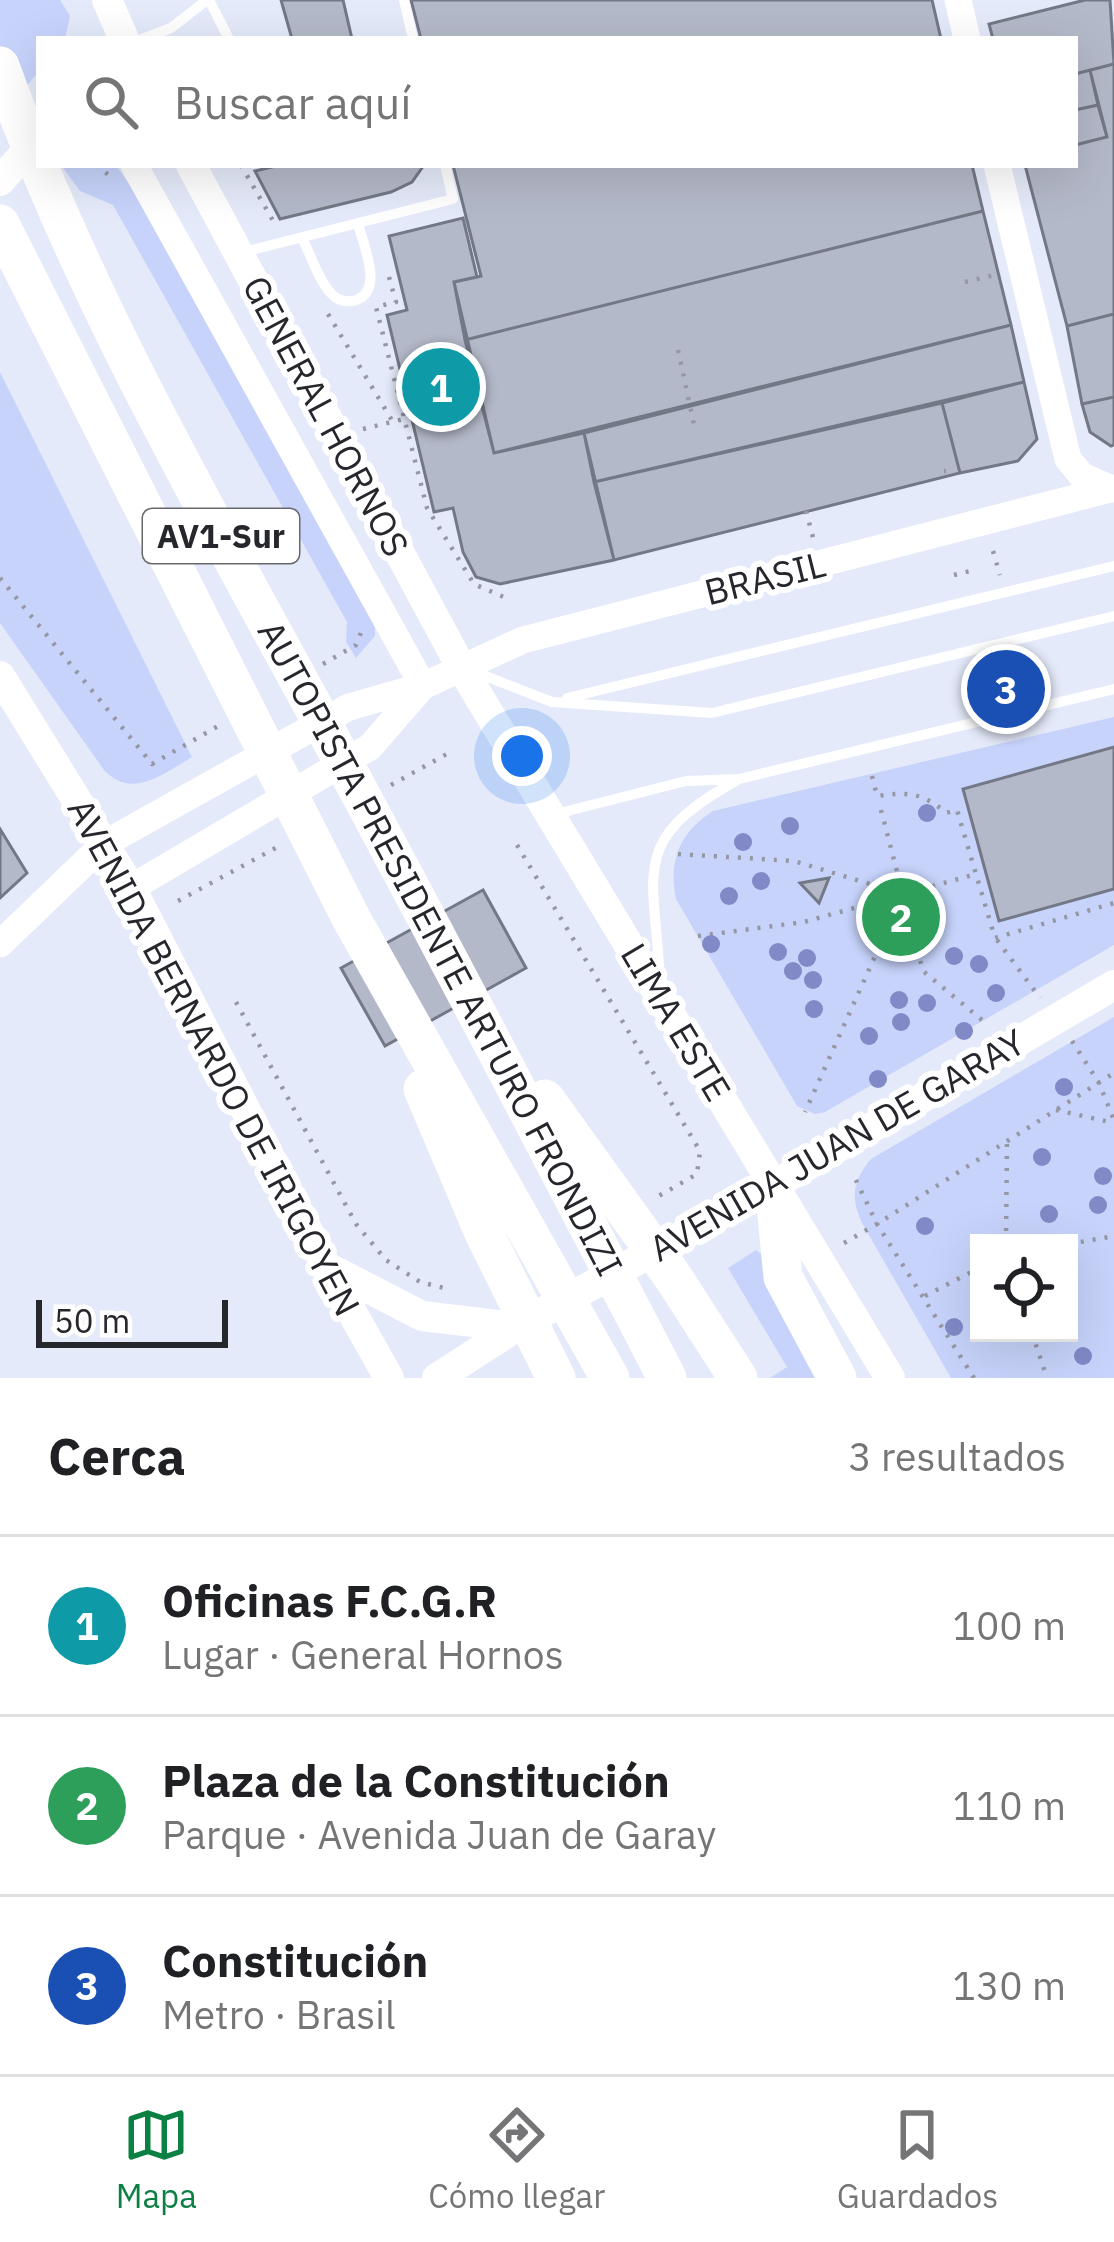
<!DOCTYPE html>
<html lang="es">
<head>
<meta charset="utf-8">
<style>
	:root { --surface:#fff; --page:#f2f2f2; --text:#202124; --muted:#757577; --line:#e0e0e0; --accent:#0b8043 }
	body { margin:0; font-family:"IBM Plex Sans",sans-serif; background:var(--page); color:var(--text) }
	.controls { position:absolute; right:36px; bottom:36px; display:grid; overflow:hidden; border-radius:0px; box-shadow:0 12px 48px #0002 }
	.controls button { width:108px; height:108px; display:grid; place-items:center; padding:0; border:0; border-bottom:3px solid var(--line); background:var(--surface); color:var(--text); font:60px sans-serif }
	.scale { position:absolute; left:36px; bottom:30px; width:192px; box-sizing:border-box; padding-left:12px; border:6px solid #26272d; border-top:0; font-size:33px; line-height:42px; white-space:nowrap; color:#26272d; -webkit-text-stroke:9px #fff; paint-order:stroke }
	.you { position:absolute; left:522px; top:756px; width:42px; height:42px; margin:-30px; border:9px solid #fff; border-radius:50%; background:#1a73e8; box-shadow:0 0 0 18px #1a73e833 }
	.badge { display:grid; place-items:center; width:78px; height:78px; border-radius:50%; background:var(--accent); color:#fff; font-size:39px; font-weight:700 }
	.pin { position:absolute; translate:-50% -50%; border:6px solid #fff; box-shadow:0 3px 12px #0006 }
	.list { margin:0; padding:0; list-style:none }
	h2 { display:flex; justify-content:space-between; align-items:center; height:156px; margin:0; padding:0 48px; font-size:51px }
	h2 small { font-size:39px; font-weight:400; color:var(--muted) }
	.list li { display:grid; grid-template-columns:78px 1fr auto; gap:36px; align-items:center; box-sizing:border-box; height:180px; padding:0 48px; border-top:3px solid var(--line) }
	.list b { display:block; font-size:45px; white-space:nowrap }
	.list p { margin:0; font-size:39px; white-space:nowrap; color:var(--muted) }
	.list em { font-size:39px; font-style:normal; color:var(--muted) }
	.icon { flex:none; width:66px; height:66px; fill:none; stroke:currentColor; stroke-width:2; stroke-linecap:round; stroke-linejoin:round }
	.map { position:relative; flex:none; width:1114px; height:1378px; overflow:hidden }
	.search { position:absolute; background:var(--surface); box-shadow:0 12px 48px #0002; left:36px; right:36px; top:36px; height:132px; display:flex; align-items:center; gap:30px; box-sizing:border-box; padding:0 42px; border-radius:0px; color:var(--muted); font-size:45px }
	.sheet { height:696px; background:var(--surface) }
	nav { display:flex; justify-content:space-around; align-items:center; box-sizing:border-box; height:168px; border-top:3px solid var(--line); background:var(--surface); font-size:33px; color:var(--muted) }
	nav a { display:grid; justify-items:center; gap:6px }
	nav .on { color:var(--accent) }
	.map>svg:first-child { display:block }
	.green { fill:#c7d3fb; fill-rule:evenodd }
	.building { fill:#b4b9c9; stroke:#737886; stroke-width:3 }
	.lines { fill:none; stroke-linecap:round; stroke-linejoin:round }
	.path { stroke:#9598a4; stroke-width:4.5; stroke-dasharray:3 9; stroke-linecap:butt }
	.service { stroke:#fff; stroke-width:10 }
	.tertiary { stroke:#fff; stroke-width:27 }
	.secondary { stroke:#fff; stroke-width:30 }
	.motorway { stroke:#fff; stroke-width:39 }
	.tree { fill:#818ac7 }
	.labels { text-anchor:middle; stroke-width:12; stroke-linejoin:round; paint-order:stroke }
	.shield { fill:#fff; stroke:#67686c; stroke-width:3 }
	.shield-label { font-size:33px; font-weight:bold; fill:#26272d }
	.street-label { font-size:36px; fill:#26272d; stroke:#fff }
</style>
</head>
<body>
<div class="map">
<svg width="1114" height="1378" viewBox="0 0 1114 1378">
	<rect width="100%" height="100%" fill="#e5eafa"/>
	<path class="green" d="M0 0H60L70 16 65 39H39V71L0 119Z
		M61 165H116L131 187 375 623V636L356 658 346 642 347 622 113 205 80 191Z
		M0 372 192 757C163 774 132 800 104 770L0 623Z
		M1114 717V945L825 1112 815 1114 797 1106 676 899C668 860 680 832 713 811Z
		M1114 1017V1378H951L862 1223C850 1197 853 1181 871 1159ZM979 1243H1069V1333H979Z
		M756 1250 772 1263 829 1378H770L787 1367 728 1268Z"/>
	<path class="building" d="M281 0H343L352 39H292Z
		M411 0H932L941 39H421Z
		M1085 0H1110L1114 64 1075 74V39H993L989 24Z
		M1114 64V314L1067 326 1025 165H1075V145L1107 137 1090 70Z
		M1090 70 1098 105 1075 110V74Z
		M1098 105 1107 137 1075 145V110Z
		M280 165H424L412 182 391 192 280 219 255 171Z
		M453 165H972L983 211 465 340 454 282 481 276Z
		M983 211 1011 325 494 453 465 340Z
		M463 218 477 277 454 282 494 453 584 433 614 560 500 584 476 577 463 552 453 508 434 512 387 315 407 310 389 236Z
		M1114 314V397L1082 404 1067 326Z
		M1011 325 1024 382 594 482 584 433Z
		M1024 382 1037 439 1018 461 960 473 942 403Z
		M1114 397V445L1111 446 1090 432 1082 404Z
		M942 403 960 473 614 560 594 482Z
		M1114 747V889L999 921 963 789Z
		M0 829 27 873 0 898Z
		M829 878 819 903 800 883Z
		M483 890 526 968 385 1046 341 968Z"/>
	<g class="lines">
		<path class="path" d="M96 165 110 176
			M241 165 276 226
			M389 277 396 302 376 307 427 508 474 584 506 598
			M965 282 999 274
			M328 314 393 422
			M678 350 695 429
			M363 429 416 416
			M944 471H946
			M806 511 814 541
			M993 551 1000 575
			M954 575 970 571
			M0 578 152 764 220 725
			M1021 656 1027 678
			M323 664 356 645 362 630
			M872 776 877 796C908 792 922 792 946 813L957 810 995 938 1114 903
			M391 785 454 750
			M881 810 923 971 982 1020
			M517 845 700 1151 697 1174 657 1197
			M678 854 794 861 903 894 805 1112
			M178 901 281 845
			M698 936 804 922 976 874
			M997 940 1040 998
			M236 1002 356 1224 386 1260 420 1282 448 1289
			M1072 1041 1099 1083 1114 1120
			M1056 1110 1114 1123
			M844 1243 877 1224 852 1172
			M1006 1243 1007 1141
			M1069 1244 1114 1236
			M925 1296 979 1268
			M1032 1333 1047 1378
			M974 1378 877 1224 1114 1073"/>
		<path class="service" d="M209 0 229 39
			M404 0 413 39
			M142 39 171 28 207 0
			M302 238C311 255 320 285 335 297 341 301 347 302 353 301 386 294 363 244 358 224
			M240 253 453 199 445 165
			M475 672 552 702 712 713 1114 616
			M567 698 1114 566
			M556 814 686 781 739 779 1114 689
			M660 981C655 873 627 841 736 781"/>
		<path class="tertiary" d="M958 0 967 39
			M134 165 423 686
			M997 165 1068 459 1082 476 1112 489
			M131 888 370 747 423 686
			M0 944 104 844 349 707 423 686 523 640 1114 488"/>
		<path class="secondary" d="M107 0 124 39
			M191 165 461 667 890 1378
			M0 181 27 151 37 130
			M0 676 131 888 326 1266 389 1378
			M331 1269 422 1316 516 1327
			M437 1378 516 1327 774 1185 1114 985"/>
		<g class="motorway">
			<path id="s1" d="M0 66C81 292 201 500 315 710 435 931 551 1154 667 1378"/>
			<path d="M0 224 351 918 610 1378"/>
			<path d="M423 1089 484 1233 556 1378"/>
			<path d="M545 1099 673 1277 738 1378"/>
			<path d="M774 1185 783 1277 837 1378"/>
		</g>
	</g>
	<g class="tree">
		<circle cx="927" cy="813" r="9"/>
		<circle cx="790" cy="826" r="9"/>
		<circle cx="743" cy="842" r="9"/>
		<circle cx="761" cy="881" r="9"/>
		<circle cx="729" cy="896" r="9"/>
		<circle cx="711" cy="944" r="9"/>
		<circle cx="778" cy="952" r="9"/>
		<circle cx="954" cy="956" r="9"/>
		<circle cx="807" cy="958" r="9"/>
		<circle cx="979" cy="964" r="9"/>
		<circle cx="793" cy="971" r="9"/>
		<circle cx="813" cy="980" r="9"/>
		<circle cx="996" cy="993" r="9"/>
		<circle cx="899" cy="1000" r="9"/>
		<circle cx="927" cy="1003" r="9"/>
		<circle cx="814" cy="1009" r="9"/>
		<circle cx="901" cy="1022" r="9"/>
		<circle cx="964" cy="1031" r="9"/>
		<circle cx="869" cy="1036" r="9"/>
		<circle cx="878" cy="1079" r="9"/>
		<circle cx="1064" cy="1087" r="9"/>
		<circle cx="1042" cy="1157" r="9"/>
		<circle cx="1103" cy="1176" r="9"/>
		<circle cx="1098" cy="1205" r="9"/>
		<circle cx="1049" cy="1214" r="9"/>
		<circle cx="925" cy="1226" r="9"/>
		<circle cx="954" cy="1327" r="9"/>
		<circle cx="1083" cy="1356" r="9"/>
	</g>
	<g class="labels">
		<rect class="shield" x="143" y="509" width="156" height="54" rx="9"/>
		<g class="shield-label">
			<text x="221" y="548">AV1-Sur</text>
		</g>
		<g class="street-label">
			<text transform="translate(326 416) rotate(62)" y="13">GENERAL HORNOS</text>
			<text transform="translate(765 578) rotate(-14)" y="13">BRASIL</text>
			<text dy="13" stroke="none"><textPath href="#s1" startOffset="987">AUTOPISTA PRESIDENTE ARTURO FRONDIZI</textPath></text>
			<text transform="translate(676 1022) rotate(59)" y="13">LIMA ESTE</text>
			<text transform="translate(214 1057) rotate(62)" y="13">AVENIDA BERNARDO DE IRIGOYEN</text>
			<text transform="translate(837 1145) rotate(-30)" y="13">AVENIDA JUAN DE GARAY</text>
		</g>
	</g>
</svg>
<div class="controls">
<button><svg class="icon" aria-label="locate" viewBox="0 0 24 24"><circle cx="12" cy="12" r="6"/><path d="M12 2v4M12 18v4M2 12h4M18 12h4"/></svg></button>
</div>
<div class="scale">50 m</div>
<div class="you"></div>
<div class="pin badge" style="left:441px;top:387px;background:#0f9aa8">1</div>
<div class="pin badge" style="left:901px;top:917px;background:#2e9e5b">2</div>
<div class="pin badge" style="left:1006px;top:689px;background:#1a4fb4">3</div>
<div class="search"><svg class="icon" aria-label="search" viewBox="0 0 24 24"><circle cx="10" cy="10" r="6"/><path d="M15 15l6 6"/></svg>Buscar aquí</div>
</div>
<section class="sheet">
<h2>Cerca<small>3 resultados</small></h2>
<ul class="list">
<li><span class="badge" style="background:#0f9aa8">1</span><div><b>Oficinas F.C.G.R</b><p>Lugar · General Hornos</p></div><em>100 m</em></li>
<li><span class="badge" style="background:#2e9e5b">2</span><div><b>Plaza de la Constitución</b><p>Parque · Avenida Juan de Garay</p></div><em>110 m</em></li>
<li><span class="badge" style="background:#1a4fb4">3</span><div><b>Constitución</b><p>Metro · Brasil</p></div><em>130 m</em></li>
</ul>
</section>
<nav>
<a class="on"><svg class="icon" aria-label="map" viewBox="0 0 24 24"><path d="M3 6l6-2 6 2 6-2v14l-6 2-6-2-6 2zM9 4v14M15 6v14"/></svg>Mapa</a>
<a><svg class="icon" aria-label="directions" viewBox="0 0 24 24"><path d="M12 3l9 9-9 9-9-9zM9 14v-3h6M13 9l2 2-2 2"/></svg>Cómo llegar</a>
<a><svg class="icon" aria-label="saved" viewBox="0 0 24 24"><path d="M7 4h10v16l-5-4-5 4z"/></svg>Guardados</a>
</nav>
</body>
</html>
